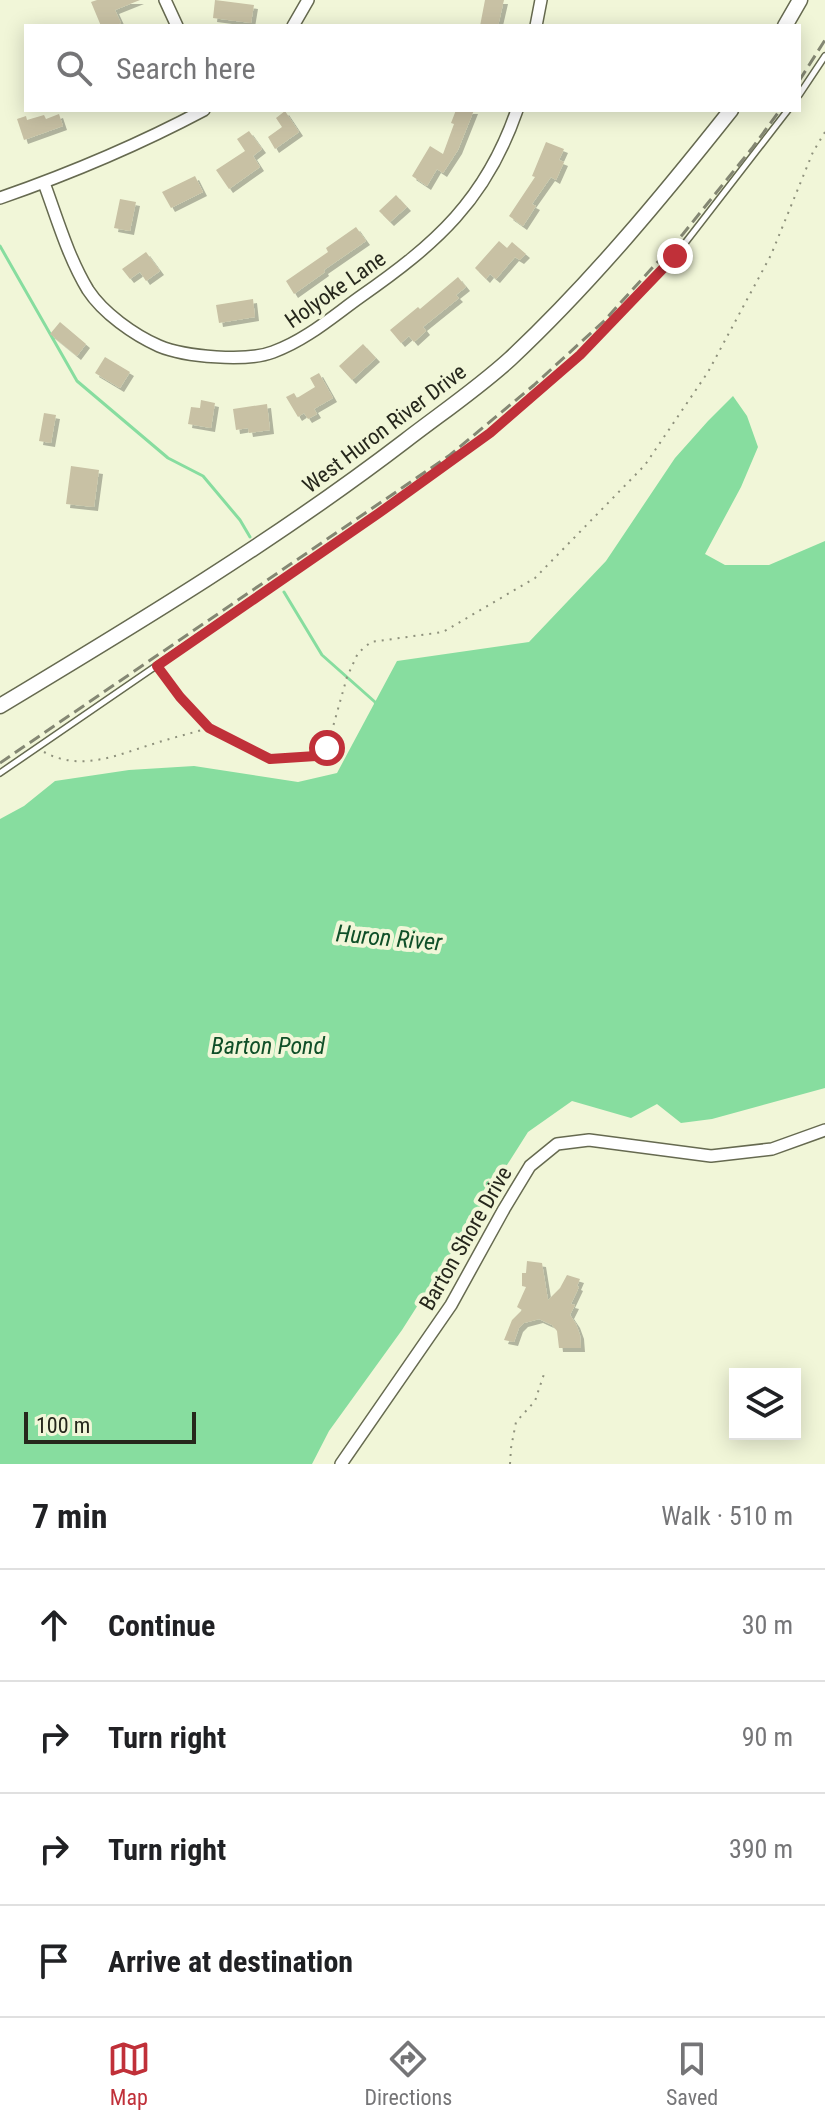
<!DOCTYPE html>
<html lang="en">
<head>
<meta charset="utf-8">
<style>
	:root { --surface:#fff; --page:#f2f2f2; --text:#202124; --muted:#757577; --line:#e0e0e0; --accent:#c03039 }
	body { margin:0; font-family:"Roboto Condensed",sans-serif; background:var(--page); color:var(--text) }
	.controls { position:absolute; right:24px; bottom:24px; display:grid; overflow:hidden; border-radius:0px; box-shadow:0 4px 20px #0003 }
	.controls button { width:72px; height:72px; display:grid; place-items:center; padding:0; border:0; border-bottom:2px solid var(--line); background:var(--surface); color:var(--text); font:40px sans-serif }
	.scale { position:absolute; left:24px; bottom:20px; width:172px; box-sizing:border-box; padding-left:8px; border:4px solid #26271c; border-top:0; font-size:22px; line-height:28px; white-space:nowrap; color:#26271c; -webkit-text-stroke:6px #f1f6d8; paint-order:stroke }
	.stop { position:absolute; width:24px; height:24px; margin:-18px; border:6px solid #c03039; border-radius:50%; background:#fff }
	.stop.end { background:#c03039; border-color:#fff; box-shadow:0 2px 8px #0008 }
	.list { margin:0; padding:0; list-style:none }
	h2 { display:flex; justify-content:space-between; align-items:center; height:104px; margin:0; padding:0 32px; font-size:34px }
	h2 small { font-size:26px; font-weight:400; color:var(--muted) }
	.list li { display:grid; grid-template-columns:52px 1fr auto; gap:24px; align-items:center; box-sizing:border-box; height:112px; padding:0 32px; border-top:2px solid var(--line) }
	.list b { display:block; font-size:30px; white-space:nowrap }
	.list em { font-size:26px; font-style:normal; color:var(--muted) }
	.icon { flex:none; width:44px; height:44px; fill:none; stroke:currentColor; stroke-width:2; stroke-linecap:round; stroke-linejoin:round }
	.map { position:relative; flex:none; width:825px; height:1464px; overflow:hidden }
	.search { position:absolute; background:var(--surface); box-shadow:0 4px 20px #0003; left:24px; right:24px; top:24px; height:88px; display:flex; align-items:center; gap:20px; box-sizing:border-box; padding:0 28px; border-radius:0px; color:var(--muted); font-size:30px }
	.sheet { height:552px; background:var(--surface) }
	nav { display:flex; justify-content:space-around; align-items:center; box-sizing:border-box; height:112px; border-top:2px solid var(--line); background:var(--surface); font-size:22px; color:var(--muted) }
	nav a { display:grid; justify-items:center; gap:4px }
	nav .on { color:var(--accent) }
	.map>svg:first-child { display:block }
	.water { fill:#87dd9f }
	.lines { fill:none; stroke-linecap:round; stroke-linejoin:round }
	.stream { stroke:#87dd9f; stroke-width:3 }
	.building { fill:#c8c1a4; filter:url(#shadow) }
	.service-casing { stroke:#666a50; stroke-width:8 }
	.minor-casing { stroke:#666a50; stroke-width:14 }
	.tertiary-casing { stroke:#666a50; stroke-width:17 }
	.path { stroke:#8e917c; stroke-width:2; stroke-dasharray:2 6; stroke-linecap:butt }
	.service { stroke:#fff; stroke-width:5 }
	.minor { stroke:#fff; stroke-width:11 }
	.tertiary { stroke:#fff; stroke-width:14 }
	.rail { stroke:#848773; stroke-width:3; stroke-dasharray:12 6; stroke-linecap:butt }
	.route { stroke:#c03039; stroke-width:10 }
	.labels { text-anchor:middle; stroke-width:8; stroke-linejoin:round; paint-order:stroke }
	.street-label { font-size:22px; fill:#26271c; stroke:#f1f6d8 }
	.water-label { font-size:24px; font-style:italic; fill:#0f4f28; stroke:#f1f6d8 }
</style>
</head>
<body>
<div class="map">
<svg width="825" height="1464" viewBox="0 0 825 1464">
	<defs>
		<filter id="shadow"><feDropShadow dx="4" dy="4" stdDeviation="0" flood-color="#0004"/></filter>
	</defs>
	<rect width="100%" height="100%" fill="#f1f6d8"/>
	<path class="water" d="M733 396 747 416 758 447 741 487 705 554 725 565H769L825 541V1088L712 1119 681 1123 657 1104 631 1118 572 1101 528 1132 402 1330 329 1431 312 1464H0V819L24 806 55 781 129 770 194 766 298 782 337 773 397 661 529 642 606 561 675 458 708 421Z"/>
	<g class="lines">
		<path class="stream" d="M0 246 77 381 168 458 203 476 240 520 250 537
			M284 592 322 655 375 702 376 705"/>
	</g>
	<path class="building" d="M97 0H140L115 10 121 23 114 26H101L91 2Z
		M215 0 254 5 251 23 213 18Z
		M485 0H504L498 26H480Z
		M456 110H474L458 150 443 173 437 169 427 186 412 176 430 146 443 154 454 124 451 123Z
		M285 111 299 132 275 149 268 137 282 127 276 118Z
		M59 114 63 126 24 140 17 119 26 116 27 120 44 115 46 119Z
		M249 131 262 149 253 156 260 167 229 189 216 170 245 151 237 139Z
		M546 142 564 149 559 160 564 162 556 180 551 177 532 204 536 206 523 226 509 216 535 177 532 176Z
		M195 176 203 192 171 208 162 192Z
		M396 195 407 207 390 222 379 211Z
		M120 199 136 202 130 231 114 228Z
		M356 227 366 241 324 270 325 272 294 294 286 281 328 252 326 248Z
		M499 241 507 248 512 242 526 254 520 260 515 257 496 279 490 274 486 279 475 268Z
		M146 252 160 271 146 281 140 272 130 279 122 269Z
		M458 277 466 287 456 295 459 298 423 327 426 331 414 342 409 336 401 343 390 330 418 307 420 309Z
		M253 299 255 317 219 323 216 305Z
		M60 322 86 344 77 356 50 334Z
		M363 344 376 358 352 380 339 366Z
		M105 357 130 372 120 388 95 373Z
		M319 373 333 398 314 409 317 414 308 419 304 413 298 417 286 397 294 393 297 398 315 387 310 378Z
		M201 400 215 403 211 428 188 424 191 407 200 408Z
		M267 404 270 430 249 433 248 428 236 430 233 409Z
		M44 413 56 415 51 443 39 441Z
		M71 466 99 470 94 507 66 504Z
		M527 1261 542 1263 548 1300 560 1288 567 1275 580 1279 577 1286 579 1287 571 1304 575 1305 570 1315 576 1324 580 1335 581 1348H559L557 1331 552 1325 539 1319 524 1323 519 1328 514 1342 504 1340 512 1320 522 1310 517 1307 526 1287 522 1286V1273H526Z"/>
	<g class="lines">
		<g class="service-casing">
			<path id="service" d="M799 95 825 56
				M0 773 379 513 490 433 580 355 675 256 788 110"/>
		</g>
		<g class="minor-casing">
			<path id="minor" d="M165 0 177 26
				M293 26 308 0
				M536 26 541 0
				M44 183C57 218 68 257 88 290 103 313 134 335 159 346 185 357 247 362 273 352 306 340 332 317 360 297 436 244 486 200 517 110
				M0 198C69 174 140 144 204 110
				M341 1464 451 1305 504 1209 530 1166 557 1144 589 1140 711 1156 772 1149 825 1130"/>
		</g>
		<g class="tertiary-casing">
			<path id="tertiary" d="M785 26 800 0
				M0 706C138 623 277 539 405 441 440 414 477 389 510 359 591 283 662 197 731 110"/>
		</g>
		<path class="path" d="M163 673 180 697 209 728 270 759 316 756 327 748 347 677 358 653 371 642 443 632 535 578 645 465 708 372 771 255 813 152 825 132
			M44 752C81 772 117 755 153 744 171 738 189 734 208 728
			M510 1464 511 1448 516 1422 535 1401 544 1374"/>
		<use href="#service" class="service"/>
		<use href="#minor" class="minor"/>
		<use href="#tertiary" class="tertiary"/>
		<path class="rail" d="M799 81 825 40
			M0 763 450 455 534 385 604 321 683 234 753 147 780 110"/>
	</g>
	<g class="lines">
		<path class="route" d="M327 748 316 756 270 759 209 728 180 697 157 666 379 513 490 433 580 355 675 256"/>
	</g>
	<g class="labels">
		<g class="street-label">
			<text transform="translate(335 289) rotate(-35)" y="8">Holyoke Lane</text>
			<text transform="translate(384 428) rotate(-37)" y="8">West Huron River Drive</text>
			<text transform="translate(465 1238) rotate(-60)" y="8">Barton Shore Drive</text>
		</g>
		<g class="water-label">
			<text transform="translate(389 938) rotate(5)" y="8">Huron River</text>
			<text x="268" y="1054">Barton Pond</text>
		</g>
	</g>
</svg>
<div class="controls">
<button><svg class="icon" aria-label="layers" viewBox="0 0 24 24"><path d="M12 4l9 5-9 5-9-5zM3 14l9 5 9-5"/></svg></button>
</div>
<div class="scale">100 m</div>
<div class="stop" style="left:327px;top:748px"></div>
<div class="stop end" style="left:675px;top:256px"></div>
<div class="search"><svg class="icon" aria-label="search" viewBox="0 0 24 24"><circle cx="10" cy="10" r="6"/><path d="M15 15l6 6"/></svg>Search here</div>
</div>
<section class="sheet">
<h2>7 min<small>Walk · 510 m</small></h2>
<ul class="list">
<li><svg class="icon" aria-label="ahead" viewBox="0 0 24 24"><path d="M12 20V5M6 11l6-6 6 6"/></svg><div><b>Continue</b></div><em>30 m</em></li>
<li><svg class="icon" aria-label="right" viewBox="0 0 24 24"><path d="M7 20v-9h11M14 6l5 5-5 5"/></svg><div><b>Turn right</b></div><em>90 m</em></li>
<li><svg class="icon" aria-label="right" viewBox="0 0 24 24"><path d="M7 20v-9h11M14 6l5 5-5 5"/></svg><div><b>Turn right</b></div><em>390 m</em></li>
<li><svg class="icon" aria-label="arrive" viewBox="0 0 24 24"><path d="M6 21V4h12l-3 4 3 4H6"/></svg><div><b>Arrive at destination</b></div></li>
</ul>
</section>
<nav>
<a class="on"><svg class="icon" aria-label="map" viewBox="0 0 24 24"><path d="M3 6l6-2 6 2 6-2v14l-6 2-6-2-6 2zM9 4v14M15 6v14"/></svg>Map</a>
<a><svg class="icon" aria-label="directions" viewBox="0 0 24 24"><path d="M12 3l9 9-9 9-9-9zM9 14v-3h6M13 9l2 2-2 2"/></svg>Directions</a>
<a><svg class="icon" aria-label="saved" viewBox="0 0 24 24"><path d="M7 4h10v16l-5-4-5 4z"/></svg>Saved</a>
</nav>
</body>
</html>
